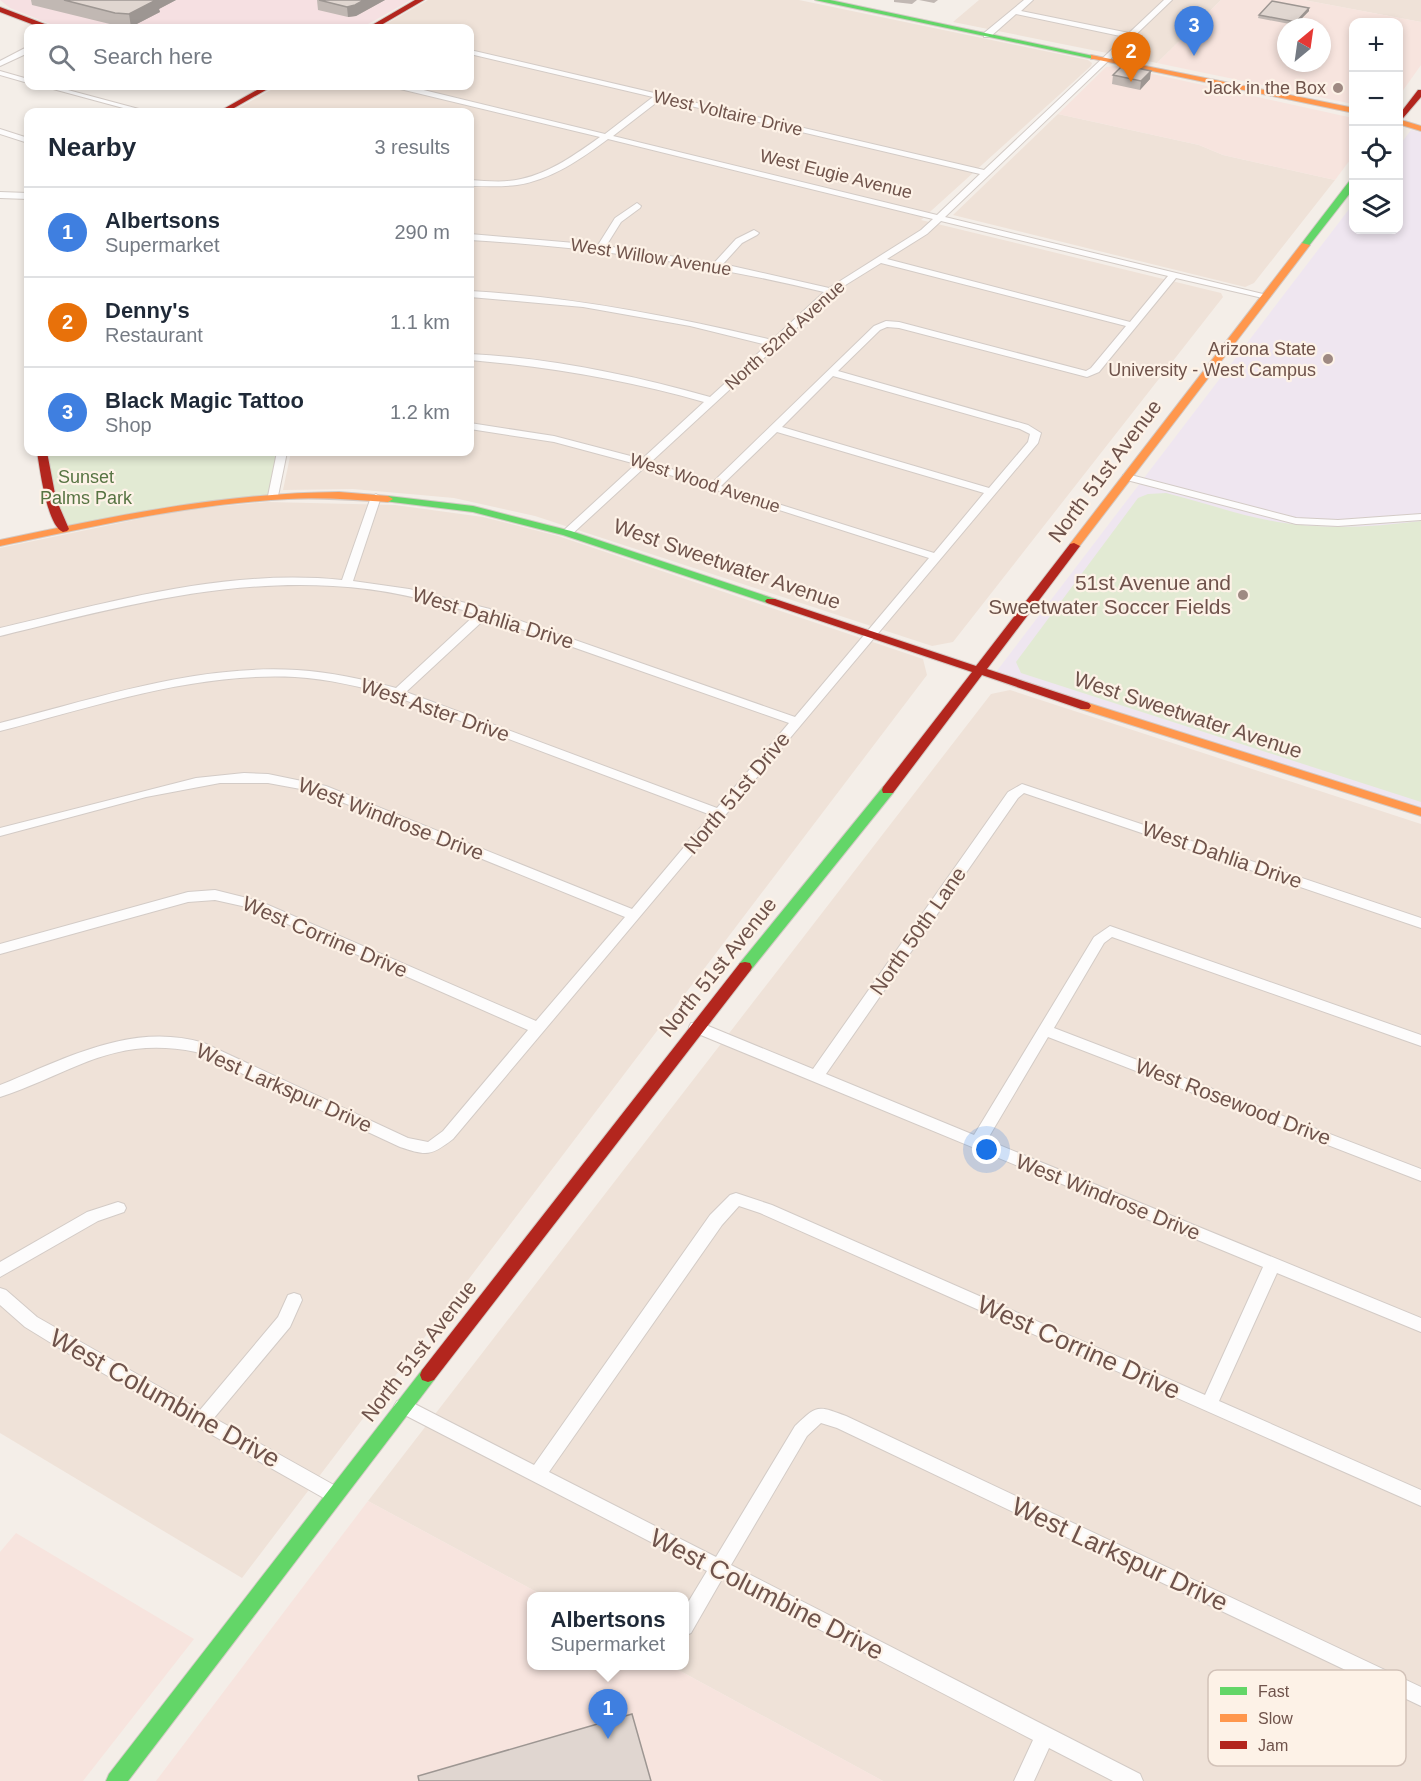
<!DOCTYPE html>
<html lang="en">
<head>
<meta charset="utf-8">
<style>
	:root { --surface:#fff; --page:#f6f6f7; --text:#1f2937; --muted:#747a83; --line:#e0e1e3; --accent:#9e8982 }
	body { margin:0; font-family:Arial,sans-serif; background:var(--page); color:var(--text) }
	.controls { position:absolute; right:18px; top:18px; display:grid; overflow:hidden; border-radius:12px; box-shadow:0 3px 9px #0003 }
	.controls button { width:54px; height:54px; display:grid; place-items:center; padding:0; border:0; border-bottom:2px solid var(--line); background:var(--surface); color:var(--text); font:30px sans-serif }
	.compass { position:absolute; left:1277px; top:18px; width:54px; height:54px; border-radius:50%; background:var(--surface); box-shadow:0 3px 9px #0003; rotate:29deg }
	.you { position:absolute; left:987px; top:1150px; width:21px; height:21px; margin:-15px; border:4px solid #fff; border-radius:50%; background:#1a73e8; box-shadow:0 0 0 9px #1a73e833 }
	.badge { display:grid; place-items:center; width:39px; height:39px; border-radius:50%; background:var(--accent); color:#fff; font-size:20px; font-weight:700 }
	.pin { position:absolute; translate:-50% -50px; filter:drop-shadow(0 2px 3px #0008) }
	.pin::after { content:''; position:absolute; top:32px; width:21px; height:18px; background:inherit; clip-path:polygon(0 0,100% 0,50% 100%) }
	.popup { position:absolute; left:527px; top:1592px; width:162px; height:78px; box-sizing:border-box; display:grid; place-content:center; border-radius:12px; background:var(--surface); filter:drop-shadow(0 2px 4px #0005); font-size:20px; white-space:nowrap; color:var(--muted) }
	.popup b { font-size:22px; color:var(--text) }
	.popup::after { content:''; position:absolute; left:50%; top:100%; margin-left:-12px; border:12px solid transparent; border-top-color:var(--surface) }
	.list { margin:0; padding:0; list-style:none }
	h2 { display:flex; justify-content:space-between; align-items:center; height:78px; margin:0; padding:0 24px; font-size:26px }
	h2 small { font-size:20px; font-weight:400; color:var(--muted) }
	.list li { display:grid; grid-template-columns:39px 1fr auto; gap:18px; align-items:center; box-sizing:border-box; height:90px; padding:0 24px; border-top:2px solid var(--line) }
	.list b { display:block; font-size:22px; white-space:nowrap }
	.list p { margin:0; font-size:20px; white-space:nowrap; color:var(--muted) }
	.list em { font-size:20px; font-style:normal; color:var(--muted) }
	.icon { flex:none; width:33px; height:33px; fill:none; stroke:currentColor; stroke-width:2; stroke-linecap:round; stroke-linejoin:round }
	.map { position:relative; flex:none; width:1421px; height:1781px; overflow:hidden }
	.search { position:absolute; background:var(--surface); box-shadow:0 3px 9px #0003; left:24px; top:24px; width:450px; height:66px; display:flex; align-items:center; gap:15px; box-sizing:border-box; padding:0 21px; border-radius:12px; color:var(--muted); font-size:22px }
	.panel { position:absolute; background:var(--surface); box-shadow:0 3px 9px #0003; left:24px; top:108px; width:450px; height:348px; border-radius:12px }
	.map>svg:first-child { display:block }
	.residential { fill:#efe2d8 }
	.commercial { fill:#f7e4de; fill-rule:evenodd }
	.education { fill:#efe6f0 }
	.medical { fill:#f6e0e2 }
	.green { fill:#e2ead3 }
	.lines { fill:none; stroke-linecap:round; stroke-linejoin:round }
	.street-casing { stroke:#d3cbc6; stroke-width:2 }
	.fast-casing { stroke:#d2c9c4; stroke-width:2 }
	.slow-casing { stroke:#d2c9c4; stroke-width:2 }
	.jam-casing { stroke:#d2c9c4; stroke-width:2 }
	.street { fill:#fdfcfc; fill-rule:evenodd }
	.fast { fill:#63d668; fill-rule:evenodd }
	.slow { fill:#ff974d; fill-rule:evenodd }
	.jam { fill:#b3261e; fill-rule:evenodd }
	.wall { fill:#c1b8b3 }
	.shaded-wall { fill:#9d9692 }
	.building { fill:#e0d6d0; stroke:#9d9692; stroke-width:1.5 }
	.poi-dot { fill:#9e8982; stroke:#fdf2e7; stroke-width:2 }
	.labels { text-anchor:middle; stroke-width:4.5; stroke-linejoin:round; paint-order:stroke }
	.far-poi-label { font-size:18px; fill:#6f534b; stroke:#fdf2e7; text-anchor:end }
	.far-street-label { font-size:18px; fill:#6f534b; stroke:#fdf2e7 }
	.far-park-label { font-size:18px; fill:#577443; stroke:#fdf2e7 }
	.street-label { font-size:21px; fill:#6f534b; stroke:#fdf2e7 }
	.poi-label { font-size:21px; fill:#6f534b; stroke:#fdf2e7; text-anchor:end }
	.near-street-label { font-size:26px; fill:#6f534b; stroke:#fdf2e7 }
	.key { fill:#fdf2e7; stroke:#d2c2b8; stroke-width:1.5 }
	.key-label { font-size:16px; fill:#6f534b }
</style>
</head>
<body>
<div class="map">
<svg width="1421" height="1781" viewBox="0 0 1421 1781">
	<rect width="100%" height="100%" fill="#f4eee8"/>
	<path class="residential" d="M428 0H799L1088 60 1092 63 1091 66 921 220 1221 293 1223 297 953 642 932 646 535 516 454 498 353 489 283 490 291 452H470V112H231L278 86H470V28H379Z
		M979 0H1221L1157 63 953 22Z
		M1304 0H1421V22Z
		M1058 114 1199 145 1223 155 1335 180 1254 283 1245 287 953 215Z
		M268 502 395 505 483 517 558 536 923 659 927 675 242 1578 0 1433V548L182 510Z
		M1010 690 1421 824V1781H883L671 1666H684V1596H544L368 1501 991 694Z"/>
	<path class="commercial" d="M1221 0H1304L1421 22V65L1399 96 1398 22H1354L1353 104 1157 63ZM1286 27H1322V63H1286Z
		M1116 66 1353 118V156L1335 180 1223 155 1199 145 1058 114 1106 67Z
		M368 1501 544 1596H532V1666H671L883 1781H156Z
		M16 1533 194 1639 83 1781H0V1552Z"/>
	<path class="education" d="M1411 130 1421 132V809L996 672 1353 204 1354 230H1398L1399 146Z"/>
	<path class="medical" d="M0 0H411L361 28H60L10 8Z"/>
	<path class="green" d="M42 452H282L273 496 221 500 63 529Z
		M1166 493C1203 502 1240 516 1278 522 1326 530 1373 527 1421 521V802L1021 673 1016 662 1138 498 1148 494Z"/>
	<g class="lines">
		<g class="street-casing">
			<path id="street" d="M1024 0H1033L1021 11 1129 33 1164 0H1172L945 217 1267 295V299L1176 278 1099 372 1087 377 899 328 887 327 880 330 838 371 1028 425 1041 433 1038 443 453 1139C431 1156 427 1156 400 1147L196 1052C113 1035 73 1073 0 1097V1085C65 1059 132 1021 204 1043L408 1138 428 1142 443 1131 528 1030 251 908 215 900 188 902 0 954V944L188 892 215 890 259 901 536 1021 625 917 317 792 268 783H220L146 797 0 836V828L196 778 244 773 268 774 326 786 632 909 711 815 394 696C361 687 329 679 295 677 194 672 96 706 0 731V723C97 698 196 664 297 670 330 672 363 679 396 688L476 614C430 600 382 588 333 586 220 579 109 609 0 636V628C111 602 227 568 342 580L371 497 376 494 381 497 353 581 409 589 490 609 492 611 795 717 929 558 645 467 571 535H563V531L636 464 554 442 470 429V423L554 436 642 459 704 402C627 380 550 367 470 360V354C551 358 632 375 710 397L767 345 690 326 583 307 470 297V291C572 297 672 316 772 340L824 292C708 264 590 247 470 240V234L598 245 615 218 637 203 641 206 640 208 621 222 606 246 714 263 736 239 754 230 759 233 757 235 742 243 723 264 829 288 921 230 933 219 608 139C581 159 551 180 517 185 501 187 485 186 470 186V180C487 181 505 183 521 179 550 173 576 154 600 137L396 88 395 86H407L605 134 653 97 470 54V50L984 170 1125 37 1016 14 990 37H984V33ZM661 99 980 174 937 215 613 136ZM941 221 1168 276 1130 322 887 259 927 234ZM881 263 1126 326 1091 368 1086 371 899 322 886 321 874 326 712 483 651 462 839 289ZM833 376 1020 429 1030 434 1028 442 989 488 782 427ZM777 432 984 493 934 553 721 486ZM487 617 789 723 717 808 406 692Z
				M25 48H28V53L0 66V61Z
				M0 71 28 79V83L0 75Z
				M42 86H53L150 112H138Z
				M0 129 28 138V143L0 134Z
				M0 192 28 193V199L0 198Z
				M277 452H287L278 496 273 499 268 496Z
				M1127 474 1296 518 1338 520 1421 514V520L1338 526 1296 524 1123 479V475Z
				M1022 784 1421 918V928L1024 793 1018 798 826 1074 974 1135 1094 937 1110 926 1421 1035V1046L1112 937 1104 943 1054 1028 1421 1169V1181L1048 1037 987 1140 1421 1318V1332L1277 1273 1219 1401 1421 1490V1506L760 1213 739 1206 722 1225 549 1472 716 1557 795 1426C817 1405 817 1405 846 1416L1421 1687V1706L837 1428 821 1423 807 1436 731 1565 1140 1774 1143 1781H1113L1049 1748 1034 1781H1014L1033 1740 722 1579 691 1633 684 1636V1609L707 1571 397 1411 394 1406 397 1401 403 1399 409 1401 534 1465 710 1215 730 1195 736 1193 772 1205 1205 1395 1263 1267 691 1031 689 1027 691 1023H701L813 1069 1008 792Z
				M118 1202 124 1204 126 1208 124 1212 98 1221 0 1277V1262L87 1212Z
				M0 1288 6 1290 37 1317 200 1410 278 1317 288 1295 294 1293 300 1295 302 1300 290 1327 214 1418 341 1489 344 1495 341 1501 335 1503 329 1501 69 1354 25 1327 0 1305Z"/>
		</g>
		<g class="fast-casing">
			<path id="fast" d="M815 0H830L1098 57 1094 59Z
				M1351 179H1354V188L1308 247H1302V243Z
				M388 496 473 506 571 531 775 599 777 601 775 603H767L563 535 473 512 384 501V497Z
				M888 786 894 790 893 793 750 971H740L738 967 740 963 883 787Z
				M428 1368 434 1370 436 1375 434 1380 128 1781H106L109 1774 422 1370Z"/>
		</g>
		<g class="slow-casing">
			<path id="slow" d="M1091 55 1354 108V113L1094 59H1091Z
				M1398 119 1421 126V131L1398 124Z
				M1302 243 1310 245 1078 548H1070V544Z
				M339 492 388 496 393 499 388 502C355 500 321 497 288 499 190 504 95 526 0 546V540C113 516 223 493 339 492Z
				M1085 702 1421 808V816L1081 709 1079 706Z"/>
		</g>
		<g class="jam-casing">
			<path id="jam" d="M415 0H424L376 28H367Z
				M0 7 50 26 51 28H42L0 12Z
				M264 86H273L227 112H218Z
				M1418 90H1421V97L1398 124V116Z
				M37 452H47L56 499 69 529 67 531 63 532C47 526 40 469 37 452Z
				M1074 543 1080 546 987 669 1089 703 1091 706 1089 709H1081L982 675 893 793H883L882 790 883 787 972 672 767 603 765 601 767 599H775L976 666 1070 544Z
				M745 962 750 963 752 967 750 971 434 1380 428 1382 422 1380 420 1375 422 1370 740 963Z"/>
		</g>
		<use href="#street" class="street"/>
		<use href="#fast" class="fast"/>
		<use href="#slow" class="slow"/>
		<use href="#jam" class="jam"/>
	</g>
	<path class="wall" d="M31 0H176L159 9 160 12 131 27 118 26 32 5Z
		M317 0H385L356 16 348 17 318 10Z
		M894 0H917L912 4 894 2Z
		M919 0H938L934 3Z
		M1309 8V11L1295 25 1258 18 1259 15Z
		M1113 75 1150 79 1140 90 1112 84Z"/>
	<path class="shaded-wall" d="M153 0H176L159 9 160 12 131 27 129 14Z
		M364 0H385L356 16 348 17 347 7Z
		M1309 8V11L1295 25 1296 22Z
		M1151 71 1150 79 1140 90 1141 81Z"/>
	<path class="building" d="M64 0H156L129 14 115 13Z
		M319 0H364L355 5 347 7Z
		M1272 1 1309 8 1296 22 1259 15Z
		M1123 65 1151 71 1141 81 1113 75Z
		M632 1714 651 1781H419L418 1776Z"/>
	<g class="poi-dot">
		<circle cx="1338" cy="88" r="6"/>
		<circle cx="1328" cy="359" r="6"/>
		<circle cx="1243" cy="595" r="6"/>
	</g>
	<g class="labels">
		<g class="far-poi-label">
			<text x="1326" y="94">Jack in the Box</text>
			<text x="1316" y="355">Arizona State<tspan x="1316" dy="21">University - West Campus</tspan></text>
		</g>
		<g class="far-street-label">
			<text transform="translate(728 113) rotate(13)" y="6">West Voltaire Drive</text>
			<text transform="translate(836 174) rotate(14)" y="6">West Eugie Avenue</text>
			<text transform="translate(651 257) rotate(9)" y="6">West Willow Avenue</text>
			<text transform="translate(785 335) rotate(-42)" y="6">North 52nd Avenue</text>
			<text transform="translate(705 483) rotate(18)" y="6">West Wood Avenue</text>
		</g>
		<g class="far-park-label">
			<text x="86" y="483">Sunset<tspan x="86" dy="21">Palms Park</tspan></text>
		</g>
		<g class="street-label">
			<text transform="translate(1105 471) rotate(-53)" y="7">North 51st Avenue</text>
			<text transform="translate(727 564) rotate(19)" y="7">West Sweetwater Avenue</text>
			<text transform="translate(493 618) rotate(17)" y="7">West Dahlia Drive</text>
			<text transform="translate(435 710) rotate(19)" y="7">West Aster Drive</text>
			<text transform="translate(1188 715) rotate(18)" y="7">West Sweetwater Avenue</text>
			<text transform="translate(737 793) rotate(-50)" y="7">North 51st Drive</text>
			<text transform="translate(391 819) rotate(21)" y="7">West Windrose Drive</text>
			<text transform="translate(1222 855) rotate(19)" y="7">West Dahlia Drive</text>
			<text transform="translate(918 931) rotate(-55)" y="7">North 50th Lane</text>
			<text transform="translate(325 937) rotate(23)" y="7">West Corrine Drive</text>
			<text transform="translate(718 967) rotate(-51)" y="7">North 51st Avenue</text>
			<text transform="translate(284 1088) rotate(24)" y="7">West Larkspur Drive</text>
			<text transform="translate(1233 1102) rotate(21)" y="7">West Rosewood Drive</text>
			<text transform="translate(1108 1197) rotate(22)" y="7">West Windrose Drive</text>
			<text transform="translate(419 1351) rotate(-52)" y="7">North 51st Avenue</text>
		</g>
		<g class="poi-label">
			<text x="1231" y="590">51st Avenue and<tspan x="1231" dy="24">Sweetwater Soccer Fields</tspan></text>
		</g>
		<g class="near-street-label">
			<text transform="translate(1079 1347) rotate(24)" y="9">West Corrine Drive</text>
			<text transform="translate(165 1398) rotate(29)" y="9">West Columbine Drive</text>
			<text transform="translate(1120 1554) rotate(25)" y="9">West Larkspur Drive</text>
			<text transform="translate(767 1594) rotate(27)" y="9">West Columbine Drive</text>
		</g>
	</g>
	<rect x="1208" y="1670" width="198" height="96" rx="9" class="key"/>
	<rect x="1220" y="1687" width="27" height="8" fill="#63d668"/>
	<rect x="1220" y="1714" width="27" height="8" fill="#ff974d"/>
	<rect x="1220" y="1741" width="27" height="8" fill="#b3261e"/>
	<g class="key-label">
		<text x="1258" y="1697">Fast</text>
		<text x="1258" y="1724">Slow</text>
		<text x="1258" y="1751">Jam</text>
	</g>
</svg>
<div class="controls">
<button>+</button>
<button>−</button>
<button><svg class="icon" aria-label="locate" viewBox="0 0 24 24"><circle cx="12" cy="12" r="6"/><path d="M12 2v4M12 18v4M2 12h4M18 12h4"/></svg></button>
<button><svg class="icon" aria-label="layers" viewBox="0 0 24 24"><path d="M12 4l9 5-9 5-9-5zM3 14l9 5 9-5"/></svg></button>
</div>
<svg class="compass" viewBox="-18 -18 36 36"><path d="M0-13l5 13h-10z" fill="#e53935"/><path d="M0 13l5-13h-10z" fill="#747a83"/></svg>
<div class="you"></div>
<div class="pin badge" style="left:608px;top:1739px;background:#3f7fe0">1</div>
<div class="popup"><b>Albertsons</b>Supermarket</div>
<div class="pin badge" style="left:1131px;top:82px;background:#e8710a">2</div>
<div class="pin badge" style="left:1194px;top:56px;background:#3f7fe0">3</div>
<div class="search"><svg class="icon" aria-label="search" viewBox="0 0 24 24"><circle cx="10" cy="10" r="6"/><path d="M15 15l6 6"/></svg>Search here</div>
<section class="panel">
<h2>Nearby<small>3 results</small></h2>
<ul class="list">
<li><span class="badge" style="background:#3f7fe0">1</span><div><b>Albertsons</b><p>Supermarket</p></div><em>290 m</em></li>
<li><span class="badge" style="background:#e8710a">2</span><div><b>Denny's</b><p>Restaurant</p></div><em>1.1 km</em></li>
<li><span class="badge" style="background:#3f7fe0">3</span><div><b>Black Magic Tattoo</b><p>Shop</p></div><em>1.2 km</em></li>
</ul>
</section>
</div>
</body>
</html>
